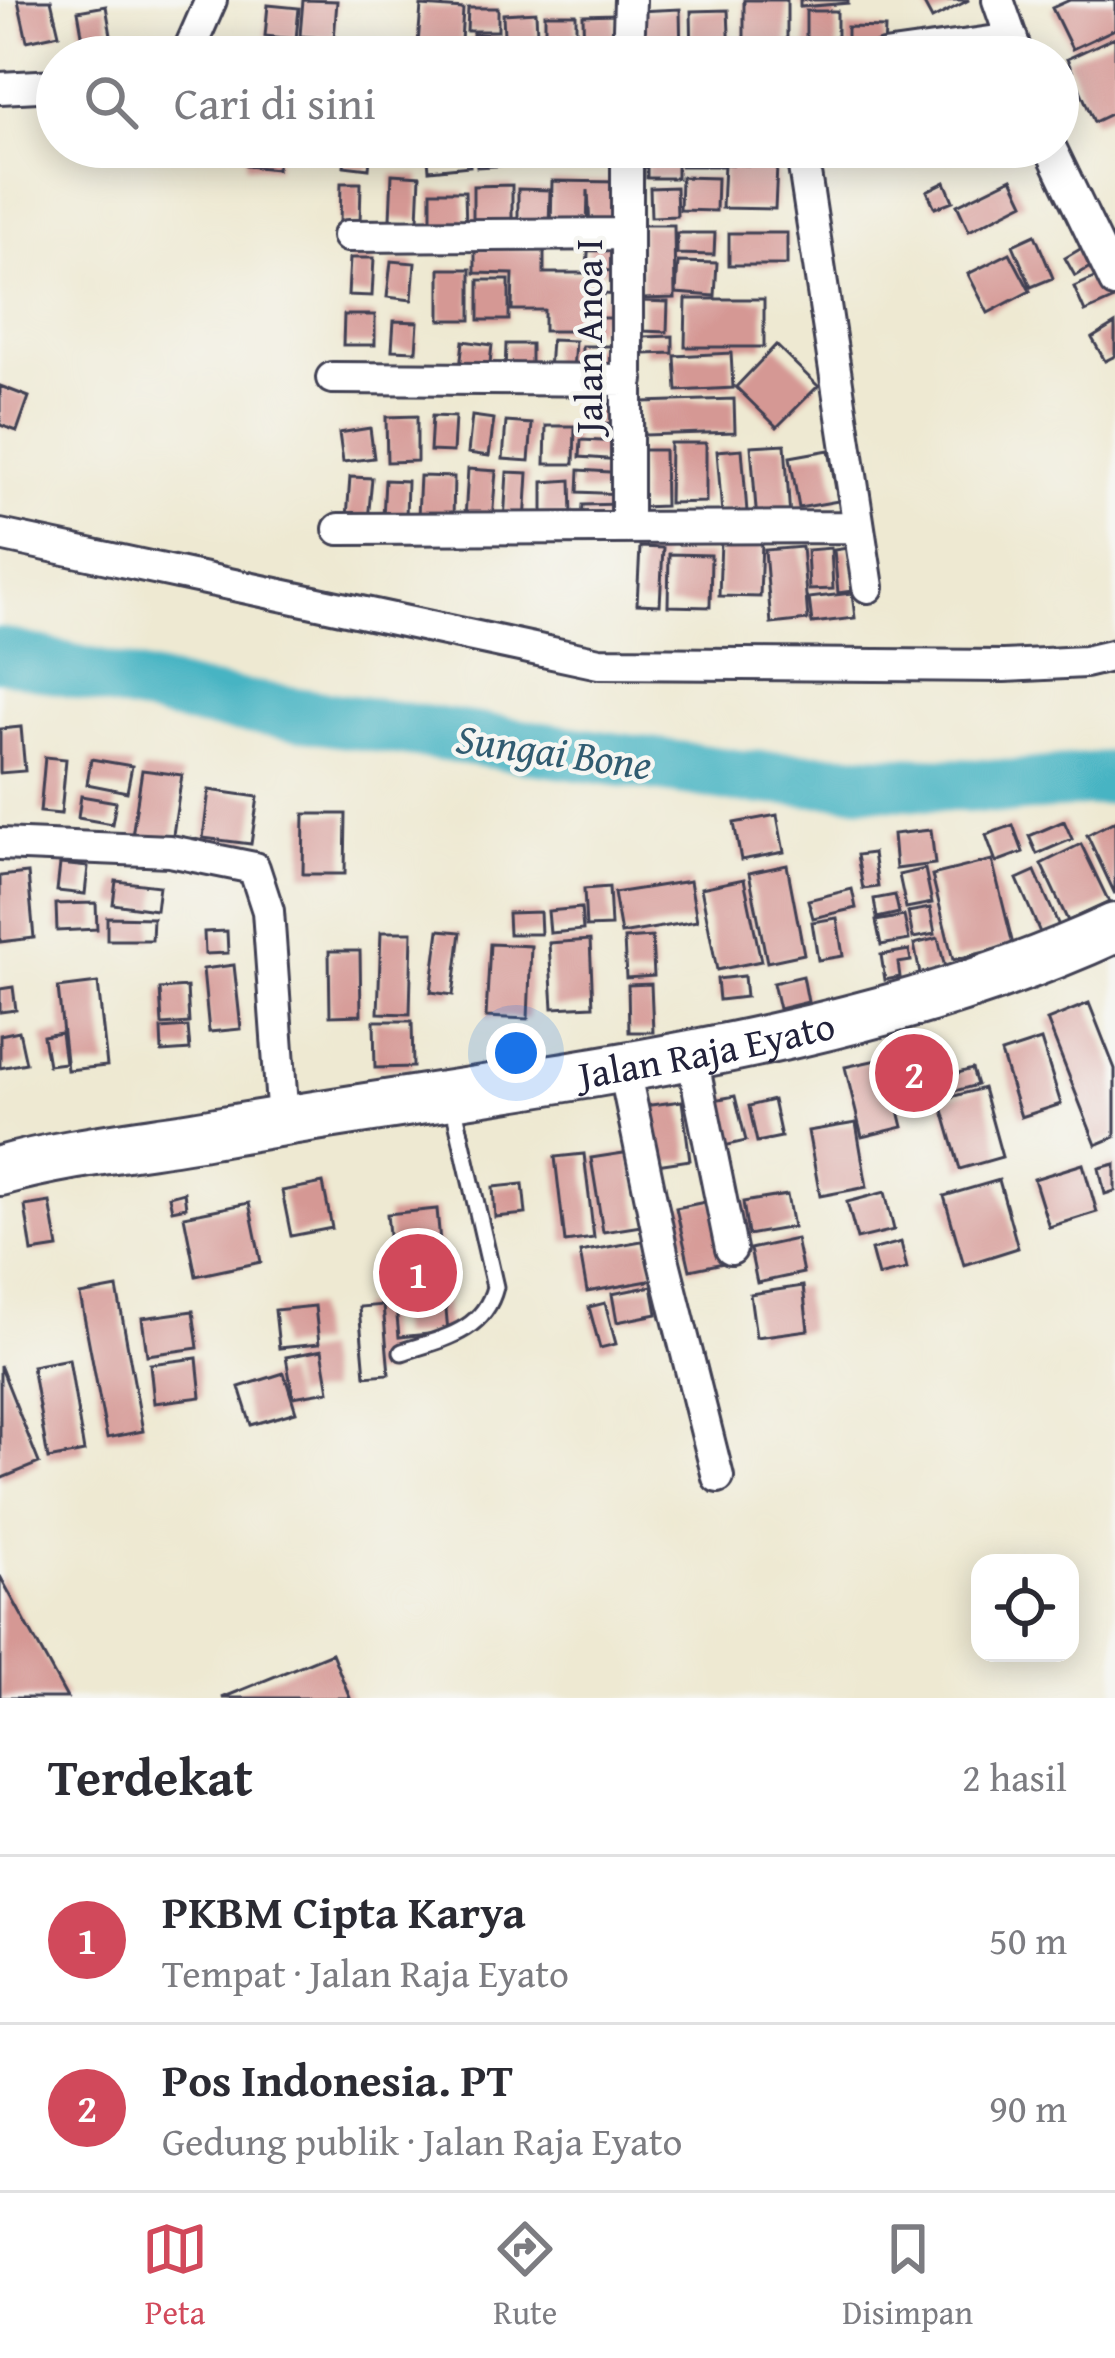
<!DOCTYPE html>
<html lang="id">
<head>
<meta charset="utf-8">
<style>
	:root { --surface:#fff; --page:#f2f2f3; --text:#2b2b33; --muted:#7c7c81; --line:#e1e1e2; --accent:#d1495b }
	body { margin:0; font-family:"Gentium Book Plus",serif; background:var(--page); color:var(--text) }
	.controls { position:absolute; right:36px; bottom:36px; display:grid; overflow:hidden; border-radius:24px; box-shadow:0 6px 30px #0003 }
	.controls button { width:108px; height:108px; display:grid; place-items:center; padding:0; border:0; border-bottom:3px solid var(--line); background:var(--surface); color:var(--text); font:60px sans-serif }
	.you { position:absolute; left:516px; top:1053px; width:42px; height:42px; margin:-30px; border:9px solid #fff; border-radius:50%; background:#1a73e8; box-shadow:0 0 0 18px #1a73e833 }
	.badge { display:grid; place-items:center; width:78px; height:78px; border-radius:50%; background:var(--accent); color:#fff; font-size:39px; font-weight:700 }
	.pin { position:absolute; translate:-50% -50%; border:6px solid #fff; box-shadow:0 3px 12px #0006 }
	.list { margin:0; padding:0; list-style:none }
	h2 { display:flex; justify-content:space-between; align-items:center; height:156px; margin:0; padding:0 48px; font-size:51px }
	h2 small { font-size:39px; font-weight:400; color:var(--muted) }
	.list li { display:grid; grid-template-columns:78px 1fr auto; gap:36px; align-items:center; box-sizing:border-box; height:168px; padding:0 48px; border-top:3px solid var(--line) }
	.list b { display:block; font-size:45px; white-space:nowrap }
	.list p { margin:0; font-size:39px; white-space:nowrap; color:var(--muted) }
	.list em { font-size:39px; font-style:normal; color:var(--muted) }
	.icon { flex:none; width:66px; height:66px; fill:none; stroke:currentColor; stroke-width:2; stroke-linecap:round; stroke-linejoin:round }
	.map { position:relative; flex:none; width:1115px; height:1698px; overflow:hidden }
	.search { position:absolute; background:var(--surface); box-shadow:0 6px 30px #0003; left:36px; right:36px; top:36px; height:132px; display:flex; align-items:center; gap:30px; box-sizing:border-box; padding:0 42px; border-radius:66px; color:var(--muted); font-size:45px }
	.sheet { height:492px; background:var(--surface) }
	nav { display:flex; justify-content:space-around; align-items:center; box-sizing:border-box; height:168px; border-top:3px solid var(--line); background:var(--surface); font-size:33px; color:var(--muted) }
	nav a { display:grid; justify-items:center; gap:6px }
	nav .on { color:var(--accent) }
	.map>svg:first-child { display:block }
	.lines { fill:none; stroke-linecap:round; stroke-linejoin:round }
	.river { stroke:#47b4c3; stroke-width:54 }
	.building { fill:#d59894 }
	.service-casing { stroke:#414052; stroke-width:21 }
	.minor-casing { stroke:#414052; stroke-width:36 }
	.primary-casing { stroke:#414052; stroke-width:54 }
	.service { stroke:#fff; stroke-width:15 }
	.minor { stroke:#fff; stroke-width:30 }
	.primary { stroke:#fff; stroke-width:48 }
	.labels { text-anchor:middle; stroke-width:9; stroke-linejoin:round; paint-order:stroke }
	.street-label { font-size:39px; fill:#22223b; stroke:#f6f6f2 }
	.water-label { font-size:42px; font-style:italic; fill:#315c71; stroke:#f6f6f2 }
</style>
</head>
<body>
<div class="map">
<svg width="1115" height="1698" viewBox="0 0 1115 1698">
	<rect width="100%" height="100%" fill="#f6f6f2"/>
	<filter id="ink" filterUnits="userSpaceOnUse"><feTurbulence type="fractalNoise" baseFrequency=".00833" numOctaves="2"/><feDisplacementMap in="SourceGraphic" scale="24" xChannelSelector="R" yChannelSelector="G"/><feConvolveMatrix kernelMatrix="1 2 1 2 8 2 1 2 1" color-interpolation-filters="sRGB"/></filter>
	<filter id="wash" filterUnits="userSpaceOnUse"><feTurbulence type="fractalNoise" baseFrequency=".004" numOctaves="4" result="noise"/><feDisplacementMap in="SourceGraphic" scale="48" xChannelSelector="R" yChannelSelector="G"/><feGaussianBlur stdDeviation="2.7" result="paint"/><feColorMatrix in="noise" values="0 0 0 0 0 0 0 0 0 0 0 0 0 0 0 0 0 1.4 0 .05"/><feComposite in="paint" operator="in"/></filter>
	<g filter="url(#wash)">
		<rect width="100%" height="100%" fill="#eee9d2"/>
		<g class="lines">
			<path class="river" d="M0 654 198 700 741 777 1013 787 1115 777"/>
		</g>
		<g id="blocks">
			<path class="building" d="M18 0H51L59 34 27 41Z
				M303 0 337 1 334 39 300 36Z
				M744 0H787V57H744Z
				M800 0H848V3L800 7Z
				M931 0H969L932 19 924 4Z
				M1070 0H1115V29L1072 49 1052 8Z
				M268 5 299 8 296 39 265 36Z
				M106 6 114 53 86 57 78 11Z
				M421 6 463 9 460 57H417Z
				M468 8H498V31H467Z
				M680 9 681 57H640L638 11Z
				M728 10 730 57H692L691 11Z
				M806 11H837V57H806Z
				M536 12 538 57H505L503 14Z
				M545 14H576V57H545Z
				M615 14V57H584L583 15Z
				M847 27 885 28 884 50 847 49Z
				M473 34 497 35 496 57H472Z
				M1115 37V112L1094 122 1067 59Z
				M247 147H278L277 169 246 166Z
				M346 147H371L369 169 344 166Z
				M391 147H415V155L391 154Z
				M427 147H468L470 166 429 170Z
				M476 147H508L510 165 477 167Z
				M545 147H579V166L546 167Z
				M585 147H620V157L585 158Z
				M647 147H677V178H647Z
				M681 147H723L722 166H681Z
				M724 164 777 166 775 209 722 208Z
				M392 174 420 176 418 220 390 219Z
				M681 177 717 178 716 211 680 210Z
				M1012 178 1024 203 969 231 957 205Z
				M552 181 619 182V227H590L588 190 587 231 551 230Z
				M945 182 953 201 935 208 927 191Z
				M341 183H361L360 223H340Z
				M512 185V228L473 229V186Z
				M676 187 677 216 651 217 650 188Z
				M518 189 550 190 549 227H518Z
				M431 191H465L466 230H431Z
				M641 225H674L675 298 642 299Z
				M677 233H715L714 255 677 254Z
				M729 233H787V265H729Z
				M1035 235 1053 278 1031 287 1013 245Z
				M589 238 620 240 618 271 587 270Z
				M1087 245 1097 263 1075 276 1065 258Z
				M475 247 544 250V273H588V303H602V294L620 295V318H600V328L587 331H544V310H512L513 274 475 273Z
				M1010 253 1030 291 988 313 968 274Z
				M350 258H374L372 296 348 295Z
				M391 261 415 263 412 300 387 297Z
				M678 262 717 263 715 296 676 293Z
				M440 269H471V320H440Z
				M1101 275 1112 300 1085 312 1074 287Z
				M479 280H509V320H479Z
				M686 299H764V347H685Z
				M643 301 668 302 667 332 643 331Z
				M344 315H375V345H343Z
				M394 321 418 322 416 351 392 350Z
				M1115 324V356L1105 361 1092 338Z
				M673 336V353L645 354 644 337Z
				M551 340 575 341 573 371 549 370Z
				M463 341 492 345 489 372 460 369Z
				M506 344H531V374H505Z
				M776 345 818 386 777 427 736 387Z
				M582 346H618V371H582Z
				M731 353 733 388 677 391 675 356Z
				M0 386 29 397 17 431 0 425Z
				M734 399 735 432 644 435 643 402Z
				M618 405 619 423 590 426 588 408Z
				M417 416V461L387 462 386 417Z
				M432 416 455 417 453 452 430 451Z
				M472 416 494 419 489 456 468 453Z
				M506 422 532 424 529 461 503 459Z
				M546 426H575L574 464H545Z
				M370 428 374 458 343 462 339 433Z
				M581 440 621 442 620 460 580 457Z
				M670 443H706V502L669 503Z
				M785 444 790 518 757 521 751 446Z
				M742 449 747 512 722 514 717 451Z
				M640 450H664L665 506 640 507Z
				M829 450 838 501 799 508 790 457Z
				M468 469 496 471 492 521 465 519Z
				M579 470 624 473 622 494 578 492Z
				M507 472 528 473 525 523 504 522Z
				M420 476 454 477 453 519 418 517Z
				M350 477 372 478 368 520 347 518Z
				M385 480 407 481 406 518H383Z
				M571 480 572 516 543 517V482Z
				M621 504V520L582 521 583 505Z
				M721 540 762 541 760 597 719 596Z
				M640 547 663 548 660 605 637 604Z
				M802 547 808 620 771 624 765 550Z
				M831 548 833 589 809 590 807 550Z
				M848 548 852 591 838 593 834 550Z
				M669 554 711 555 710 607 668 606Z
				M852 593 855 618 812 623 809 598Z
				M21 727 25 771 0 773V729Z
				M45 757 66 759 61 814 40 812Z
				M91 759 132 766 127 792 87 784Z
				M142 770 182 775 172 841 132 836Z
				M209 790 258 797 251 844 203 838Z
				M81 796 116 802 112 824 78 818Z
				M304 814H346L345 874H303Z
				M777 815 784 852 741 860 734 823Z
				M1064 821 1072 839 1037 854 1029 836Z
				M1115 821V894L1087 835Z
				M1013 825 1023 852 996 862 986 835Z
				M931 830 935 864 896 869 893 834Z
				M1081 844 1109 902 1068 921 1041 864Z
				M873 853 878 887 863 889 857 855Z
				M992 860 1013 945 953 960 932 875Z
				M60 864 88 867 85 894 57 891Z
				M787 865 804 954 767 962 749 873Z
				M925 869 932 903 906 908 899 875Z
				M1035 871 1059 926 1041 935 1017 879Z
				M28 873 34 938 0 942V876Z
				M744 879 761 961 717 970 701 888Z
				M116 881 159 886 156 910 113 904Z
				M690 881 697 921 621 934 614 893Z
				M609 887 611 926 586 927 584 889Z
				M852 889 856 908 813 918 808 900Z
				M895 895 899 913 877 918 874 899Z
				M96 903 97 929 57 931 56 904Z
				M581 908 583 930 550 933 548 911Z
				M930 908 935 934 913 938 908 912Z
				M540 912 541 934H509L508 913Z
				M904 916 909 940 881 945 876 921Z
				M107 917 153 918 152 940H107Z
				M837 918 843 956 818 960 812 922Z
				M439 930 461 932 453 995 431 992Z
				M227 931 228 953 205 954 204 932Z
				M381 932H412L410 1014 378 1013Z
				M652 937 654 976 626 978 624 939Z
				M938 938 945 968 920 974 914 944Z
				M590 940 593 1006 553 1008 549 943Z
				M490 944 531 946 528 1019 486 1017Z
				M909 950 911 961 898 963 900 977 885 980 881 955Z
				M329 951H360L361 1015 330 1016Z
				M234 965 241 1029 209 1032 203 969Z
				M744 976 746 997 719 1000 717 979Z
				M803 976 808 1002 779 1009 773 983Z
				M98 983 107 1066 67 1070 58 988Z
				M651 984 653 1032H629L628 985Z
				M13 987 16 1010 0 1012V989Z
				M187 987 189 1023 162 1025 160 989Z
				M1089 1003 1115 1069V1137L1096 1145 1047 1020Z
				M374 1021H412L413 1067 375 1068Z
				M188 1027 190 1050 162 1052 161 1029Z
				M19 1031 26 1063 0 1068V1035Z
				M61 1033 65 1063 48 1065 43 1036Z
				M1041 1040 1061 1104 1021 1117 1001 1053Z
				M925 1043 938 1094 903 1103 890 1053Z
				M886 1058 903 1127 862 1137 845 1067Z
				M972 1069 977 1085 944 1094 940 1078Z
				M983 1088 1002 1157 960 1169 940 1100Z
				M735 1096 746 1141 724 1146 714 1100Z
				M773 1100 781 1137 757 1142 749 1106Z
				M682 1101 690 1160 650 1166 643 1106Z
				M856 1123 867 1187 820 1196 808 1131Z
				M630 1152 641 1226 603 1232 591 1158Z
				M584 1154 594 1238 565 1242 555 1157Z
				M1083 1164 1097 1212 1049 1227 1034 1179Z
				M1115 1164V1191L1105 1194 1099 1168Z
				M999 1180 1018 1248 964 1265 944 1196Z
				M323 1183 332 1228 291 1236 282 1191Z
				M523 1184 526 1214 495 1217 493 1187Z
				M184 1192 186 1207 172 1210 169 1196Z
				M885 1192 894 1230 857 1239 847 1202Z
				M787 1195 793 1227 748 1235 743 1202Z
				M715 1200 728 1262 690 1270 676 1208Z
				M50 1202 58 1248 32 1252 25 1206Z
				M249 1203 261 1262 196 1276 184 1216Z
				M437 1209 448 1332 399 1337 387 1214Z
				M796 1239 803 1273 757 1283 750 1249Z
				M647 1240 654 1280 587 1292 580 1252Z
				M901 1242 907 1269 878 1276 871 1250Z
				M652 1286 657 1314 617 1322 612 1294Z
				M803 1286 808 1330 756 1337 750 1294Z
				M117 1288 143 1431 107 1438 80 1295Z
				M605 1303 616 1344 600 1348 589 1307Z
				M383 1305 389 1374 365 1376 359 1307Z
				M315 1306 319 1344 279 1348 275 1310Z
				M193 1311 198 1348 147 1355 142 1318Z
				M322 1350 329 1391 293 1397 286 1357Z
				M197 1358 201 1397 154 1403 150 1364Z
				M69 1359 84 1452 48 1459 32 1366Z
				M0 1365 39 1463 0 1479Z
				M284 1373 296 1412 251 1425 239 1387Z
				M0 1576 67 1698H0Z
				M332 1653 350 1698H222Z"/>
		</g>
	</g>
	<g filter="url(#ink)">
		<use href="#blocks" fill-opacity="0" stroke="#414052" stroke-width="3"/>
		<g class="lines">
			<g class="service-casing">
				<path id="service" d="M402 1352C441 1339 484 1332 495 1287L453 1103"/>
			</g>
			<g class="minor-casing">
				<path id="minor" d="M998 0 1018 57
					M186 57 211 0
					M628 57 630 0
					M884 57 1012 39
					M0 88 57 85
					M627 147V524
					M801 147 868 587
					M1050 147 1115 282
					M348 236 627 234
					M332 378 628 380
					M339 529 858 527
					M0 535 599 663 1004 666 1085 662 1115 655
					M0 844 170 851 254 868 268 911 283 1121
					M691 1052 731 1249
					M623 1064 664 1262 718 1477"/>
			</g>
			<g class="primary-casing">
				<g id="primary">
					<path id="s1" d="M0 1171C72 1151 150 1144 223 1131 517 1080 842 1054 1115 928"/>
				</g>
			</g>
			<use href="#service" class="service"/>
			<use href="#minor" class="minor"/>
			<use href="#primary" class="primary"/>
		</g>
	</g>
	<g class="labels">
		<g class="street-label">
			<text transform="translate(588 336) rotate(-90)" y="14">Jalan Anoa I</text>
			<text dy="14" stroke="none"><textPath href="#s1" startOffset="717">Jalan Raja Eyato</textPath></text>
		</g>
		<g class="water-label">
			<text transform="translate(554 751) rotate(8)" y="15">Sungai Bone</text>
		</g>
	</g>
</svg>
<div class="controls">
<button><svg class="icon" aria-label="locate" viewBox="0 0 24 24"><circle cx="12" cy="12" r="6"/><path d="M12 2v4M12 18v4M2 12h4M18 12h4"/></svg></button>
</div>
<div class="you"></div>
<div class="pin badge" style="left:418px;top:1273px">1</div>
<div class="pin badge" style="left:914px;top:1073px">2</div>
<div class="search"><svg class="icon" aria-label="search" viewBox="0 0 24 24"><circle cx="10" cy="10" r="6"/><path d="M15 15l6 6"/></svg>Cari di sini</div>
</div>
<section class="sheet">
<h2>Terdekat<small>2 hasil</small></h2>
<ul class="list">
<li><span class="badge">1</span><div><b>PKBM Cipta Karya</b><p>Tempat · Jalan Raja Eyato</p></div><em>50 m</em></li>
<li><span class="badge">2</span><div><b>Pos Indonesia. PT</b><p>Gedung publik · Jalan Raja Eyato</p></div><em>90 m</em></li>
</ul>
</section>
<nav>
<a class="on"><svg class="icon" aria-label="map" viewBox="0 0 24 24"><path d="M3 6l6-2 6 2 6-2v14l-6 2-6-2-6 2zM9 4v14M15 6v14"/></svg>Peta</a>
<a><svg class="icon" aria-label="directions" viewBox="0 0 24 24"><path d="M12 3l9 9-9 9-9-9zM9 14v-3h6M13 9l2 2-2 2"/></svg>Rute</a>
<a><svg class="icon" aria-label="saved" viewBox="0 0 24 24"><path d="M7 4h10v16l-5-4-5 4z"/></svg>Disimpan</a>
</nav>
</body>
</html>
